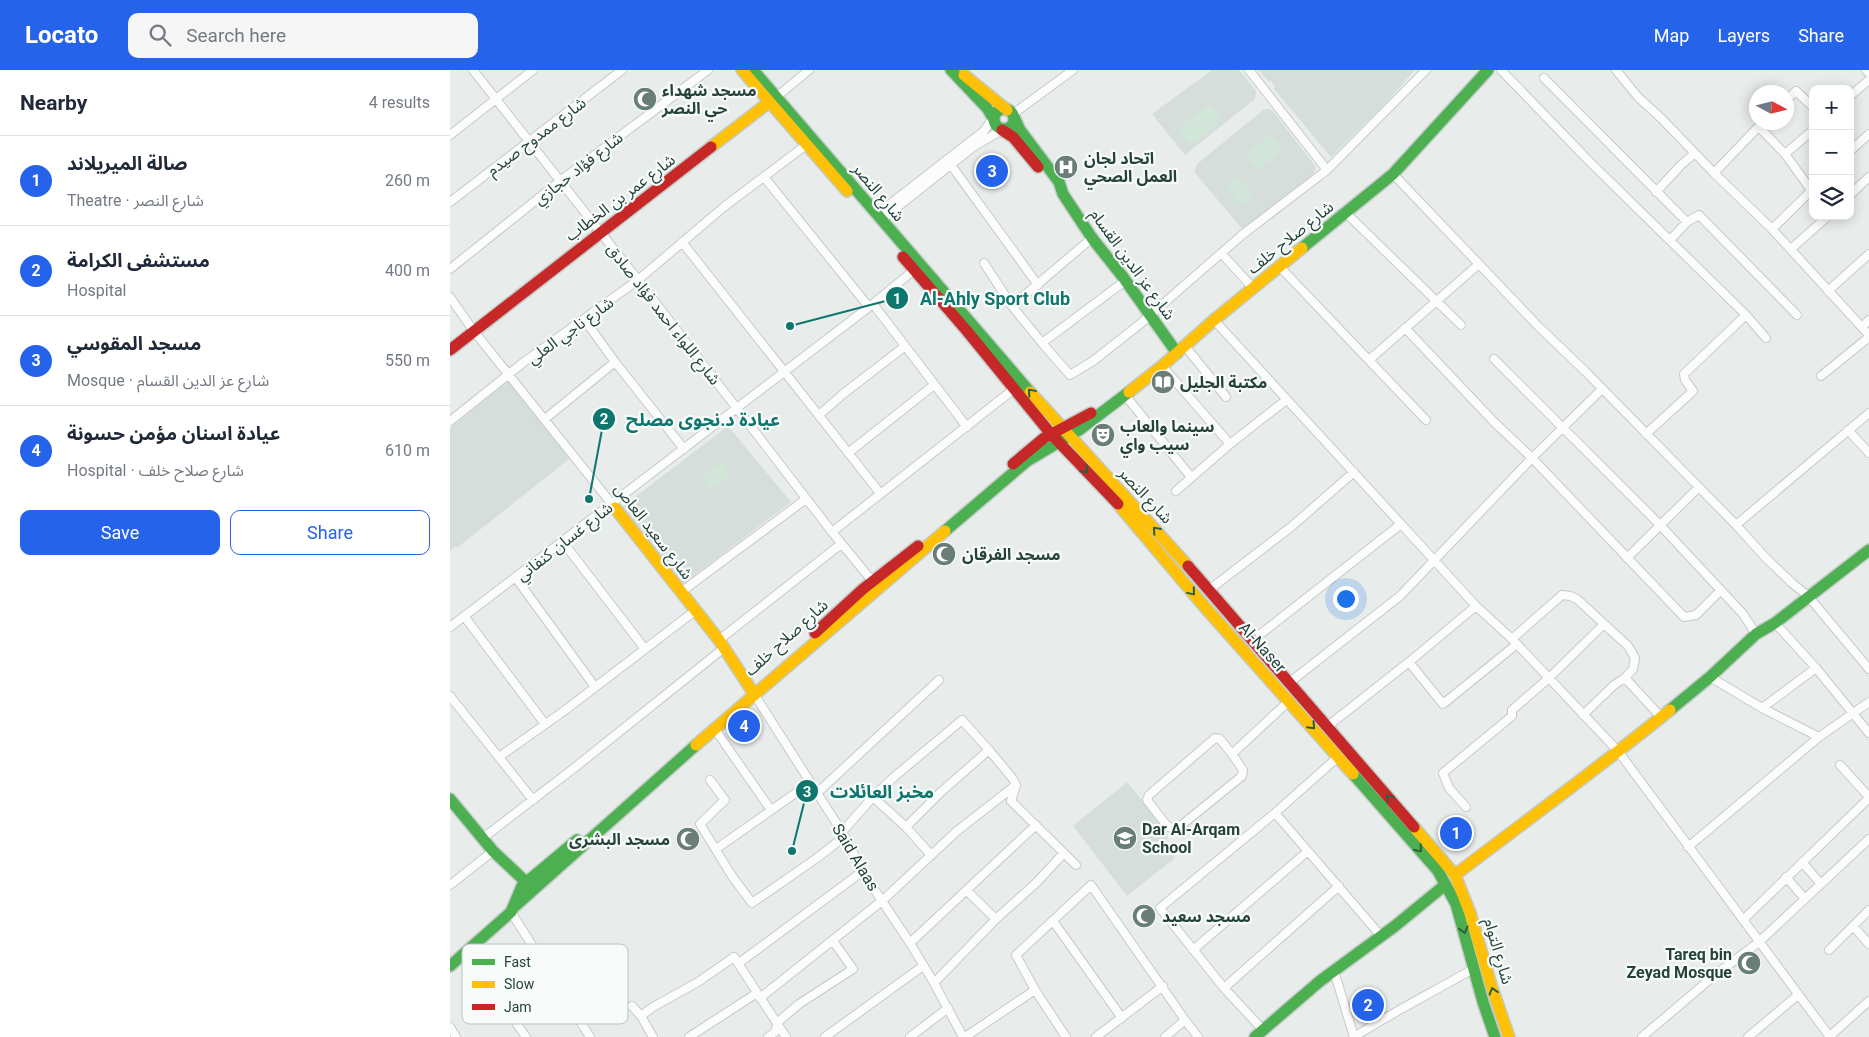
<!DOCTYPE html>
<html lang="en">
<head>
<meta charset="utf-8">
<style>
	:root { --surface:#fff; --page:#f6f6f7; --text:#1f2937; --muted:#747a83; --line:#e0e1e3; --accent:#2563eb }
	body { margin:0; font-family:Roboto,"Noto Sans Arabic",sans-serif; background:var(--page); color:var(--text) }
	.controls { position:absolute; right:15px; top:15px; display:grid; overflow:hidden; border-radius:10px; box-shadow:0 2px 12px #0003 }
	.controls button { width:45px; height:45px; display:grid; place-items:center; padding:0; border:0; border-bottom:1px solid var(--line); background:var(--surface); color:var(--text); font:25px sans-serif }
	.compass { position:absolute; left:1299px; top:15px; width:45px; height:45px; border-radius:50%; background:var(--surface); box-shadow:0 2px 12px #0003; rotate:97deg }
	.you { position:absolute; left:895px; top:528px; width:18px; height:18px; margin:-12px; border:4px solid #fff; border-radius:50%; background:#1a73e8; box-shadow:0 0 0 8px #1a73e833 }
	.badge { display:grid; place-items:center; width:32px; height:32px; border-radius:50%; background:var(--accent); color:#fff; font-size:16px; font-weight:700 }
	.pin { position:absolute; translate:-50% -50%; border:2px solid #fff; box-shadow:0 1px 5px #0006 }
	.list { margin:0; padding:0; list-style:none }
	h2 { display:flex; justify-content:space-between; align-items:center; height:65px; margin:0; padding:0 20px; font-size:21px }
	h2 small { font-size:16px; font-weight:400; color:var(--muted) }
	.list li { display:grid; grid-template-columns:32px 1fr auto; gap:15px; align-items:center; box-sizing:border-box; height:90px; padding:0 20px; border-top:1px solid var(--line) }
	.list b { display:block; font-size:19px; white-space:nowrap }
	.list p { margin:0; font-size:16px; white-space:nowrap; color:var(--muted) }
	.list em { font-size:16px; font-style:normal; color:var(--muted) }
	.actions { display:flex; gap:10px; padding:15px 20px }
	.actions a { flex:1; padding:11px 0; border:1px solid var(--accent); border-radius:10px; text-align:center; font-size:18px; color:var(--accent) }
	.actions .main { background:var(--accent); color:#fff }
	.icon { flex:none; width:28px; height:28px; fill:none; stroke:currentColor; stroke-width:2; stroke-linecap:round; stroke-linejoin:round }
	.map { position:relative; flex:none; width:1419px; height:967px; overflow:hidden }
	header { display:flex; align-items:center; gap:30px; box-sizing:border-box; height:70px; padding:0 25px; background:var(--accent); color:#fff }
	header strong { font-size:24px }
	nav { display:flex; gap:28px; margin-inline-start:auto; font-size:18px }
	.search { width:350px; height:45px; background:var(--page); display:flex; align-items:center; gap:12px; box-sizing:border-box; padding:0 18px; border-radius:10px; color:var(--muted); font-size:19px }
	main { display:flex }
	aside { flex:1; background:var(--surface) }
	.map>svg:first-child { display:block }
	.built { fill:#d6dedb }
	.green { fill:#d1e6d8 }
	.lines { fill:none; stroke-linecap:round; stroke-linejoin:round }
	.street-casing { stroke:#c5cac8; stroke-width:10 }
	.fast-casing { stroke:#c3cbc8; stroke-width:14 }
	.slow-casing { stroke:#c3cbc8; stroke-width:14 }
	.jam-casing { stroke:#c3cbc8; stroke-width:14 }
	.street { stroke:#fcfcfc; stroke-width:8 }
	.fast { stroke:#4caf50; stroke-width:11 }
	.slow { stroke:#ffc107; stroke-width:11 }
	.jam { stroke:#c62828; stroke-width:11 }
	.oneway { stroke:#2e5d40 }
	.labels { text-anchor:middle; stroke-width:4.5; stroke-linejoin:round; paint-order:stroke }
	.poi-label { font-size:16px; font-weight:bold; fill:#24423a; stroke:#f7fbf9; text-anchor:start }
	.street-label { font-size:16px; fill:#24423a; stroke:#f7fbf9 }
	.key { fill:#f7fbf9; stroke:#b8c4c0; stroke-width:1 }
	.key-label { font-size:14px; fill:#24423a }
	.leader { fill:none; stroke:#0f766e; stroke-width:2 }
	.callout-dot { fill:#0f766e; stroke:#f7fbf9; stroke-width:2 }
	.mark-label { font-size:15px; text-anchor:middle; font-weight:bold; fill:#fff }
	.callout-label { font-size:18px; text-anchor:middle; font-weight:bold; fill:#0f766e; stroke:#f7fbf9; stroke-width:4.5; stroke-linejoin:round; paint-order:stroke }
</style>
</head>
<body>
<header>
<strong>Locato</strong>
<div class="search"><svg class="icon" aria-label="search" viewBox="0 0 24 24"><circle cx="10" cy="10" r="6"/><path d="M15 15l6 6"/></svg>Search here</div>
<nav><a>Map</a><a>Layers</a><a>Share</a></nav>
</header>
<main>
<aside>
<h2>Nearby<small>4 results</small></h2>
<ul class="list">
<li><span class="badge">1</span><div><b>صالة الميريلاند</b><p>Theatre · شارع النصر</p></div><em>260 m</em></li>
<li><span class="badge">2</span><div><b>مستشفى الكرامة</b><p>Hospital</p></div><em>400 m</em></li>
<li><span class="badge">3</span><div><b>مسجد المقوسي</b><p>Mosque · شارع عز الدين القسام</p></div><em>550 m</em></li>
<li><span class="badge">4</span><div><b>عيادة اسنان مؤمن حسونة</b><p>Hospital · شارع صلاح خلف</p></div><em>610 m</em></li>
</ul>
<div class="actions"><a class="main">Save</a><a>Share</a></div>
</aside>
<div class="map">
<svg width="1419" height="967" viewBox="0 0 1419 967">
	<rect width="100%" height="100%" fill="#e8edeb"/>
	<path class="built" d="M762 0H789L806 21 805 29 735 85 702 44Z
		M809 0H965L931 38 881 87 824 19 825 17 821 11H818Z
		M817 39 822 40 866 97 863 105 794 161 745 103 746 95 813 40Z
		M60 309 119 389 7 478 6 476 0 481V358Z
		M278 356 341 432 233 514 172 437Z
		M677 712 707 749 718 766 716 771 725 788 677 826 623 756Z"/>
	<path class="green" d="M760 34 772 50 741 75 728 59Z
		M821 65 833 79 808 100 795 85Z
		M788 107 803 126 792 136 776 116Z
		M271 392 281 405 261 420 251 408Z"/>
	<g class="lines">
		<g class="street-casing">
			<path id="street" d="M23 0 188 210 382 462 423 512
				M799 0 877 100
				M1051 0 1139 91 1296 245 1316 268
				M1166 0 1188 27 1212 49 1264 103 1322 159 1419 265
				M1416 0 1419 3
				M1094 8 1237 152
				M1400 26 1419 10
				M324 29 359 0
				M1336 30 1346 21 1363 37
				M563 44 623 0
				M1309 57 1335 84 1361 120
				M0 65 83 0
				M1400 81 1419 64
				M1335 84 1363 60
				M501 95 588 215
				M1264 103 1313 52
				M943 104 1089 257 1135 301 1286 455 1315 487 1342 513 1358 526 1419 599
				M314 107 419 237
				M1206 122 1231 95 1245 83
				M1400 125 1419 107
				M0 132 172 0
				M896 143 1011 255
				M426 145 534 61 543 48
				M431 150 523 77 552 60
				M1322 159 1363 119
				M1220 170 1237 152 1249 145 1347 245
				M232 172 430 423
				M1341 179 1378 146
				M772 184 803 218
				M534 193 562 236 592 273
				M829 196 976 350
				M0 199 110 111 258 0
				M675 211 592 273 620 305 643 291 690 254 792 165 877 100 976 0
				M1378 221 1419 184
				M0 227 23 260 165 438
				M423 234 517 357
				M562 236 642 168
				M134 249 165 292 234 379
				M764 250 951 454 803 570
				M1412 257 1419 250
				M955 258 1045 353 1082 388 1234 547 1246 545 1271 520
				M735 276 776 327
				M1044 289 1211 456 1293 544 1306 564
				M919 290 1029 194
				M712 296 780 374
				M1371 306 1419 267
				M675 325 741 407
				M369 345 393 324 454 277
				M95 349 165 292
				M0 351 74 292 188 210 275 136 356 75
				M1398 360 1419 383
				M1196 364 1243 321 1235 310 1234 304 1296 245
				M398 383 484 315
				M726 421 780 374 836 330
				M951 454 1026 536 1062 569 1168 681 1380 967
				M1286 455 1419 343
				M382 462 564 319
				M113 472 195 579
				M1177 488 1248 418
				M66 508 145 617
				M759 520 841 457 904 402
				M231 522 356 429
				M14 546 95 654
				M1325 553 1366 598 1419 663
				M0 557 419 237 464 200
				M1062 569 1112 525 1120 526 1127 529 1178 576 1185 588 1183 599 1175 608 1164 615 1133 645
				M269 570 391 474
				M959 592 993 634 1067 574
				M1260 607 1312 638 1369 667
				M1175 608 1210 646
				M840 612 950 526 1082 388 1152 319
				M304 624 392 762 416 807 460 873 484 913 513 967
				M0 626 83 730
				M1312 638 1366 598
				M878 656 959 592 1026 536
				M264 658 321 740
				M782 684 793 700 792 706 728 758 718 757 697 730 699 725 765 668 770 669 782 684 839 631
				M49 687 114 641 246 540
				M1390 695 1419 727
				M260 710 275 730 250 754 282 806 302 833 367 788 394 767
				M367 723 489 610
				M1016 737 999 718 993 703 1062 646V640L1099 608 1154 554
				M825 743 931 866
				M456 757 492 721 539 680
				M392 762 423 727
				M33 768 128 695 274 578
				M1238 777 1369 667 1419 632
				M266 779 360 713
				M481 785 456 757 423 727 444 707 512 650 539 680 563 709 566 715 561 731 626 795
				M1352 792 1371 814
				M1336 807 1355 829
				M0 815 43 781
				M517 821 546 849 586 813 614 783
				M61 842 140 967
				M1293 850 1419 728
				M603 851 672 948
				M1403 856 1419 874
				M460 873 586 755
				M743 880 858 781
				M1379 880 1419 840
				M17 881 76 967
				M289 893 413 801
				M884 901 904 967
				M484 913 546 849
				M774 918 889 816
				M585 920 616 967
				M310 928 433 830 507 761 566 715
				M182 936 191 946 203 967
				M191 946 203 937 248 912 284 887 336 967
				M735 950 748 967
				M0 957 6 967
				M813 960 774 918 710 838 825 743 888 687
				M1380 966 1419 931
				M239 967 307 923
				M318 967 325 962 328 952 349 934 403 899 383 871
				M375 967 473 896
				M460 967 498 938
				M515 967 585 920 566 885 641 815 735 950 715 967
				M646 967 713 916
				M904 967C943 942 983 922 1023 899
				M1192 967 1265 905 1309 872 1419 769
				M1298 967 1348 925"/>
		</g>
		<g class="fast-casing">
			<path id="fast" d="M303 0 580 322
				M501 0 537 38 543 48
				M544 49a10 10 0 1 1 20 0a10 10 0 1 1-20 0Z
				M564 47 570 60 609 112 613 124 642 168 673 207 727 283
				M852 178 943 104 1038 0
				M495 461 577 391 629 360 679 322
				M1220 640 1260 607 1306 564 1325 553 1419 480
				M903 704 988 801 1006 834 1033 932 1045 967
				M0 729 43 781 77 813
				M63 838 246 675
				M0 896 61 842 72 816 127 770
				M805 967 870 911 945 856 995 815"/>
		</g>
		<g class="slow-casing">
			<path id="slow" d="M292 0 397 121
				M514 5 557 40
				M261 77 318 33
				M580 322 738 496
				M679 322 712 296 764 250 852 178
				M668 434 753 535 903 704
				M165 438 269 570 304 624
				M246 675 495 461
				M964 757 1005 805 1020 843 1041 915 1059 967
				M1005 805C1077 750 1150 697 1220 640"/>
		</g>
		<g class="jam-casing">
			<path id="jam" d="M552 60 563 67 588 97
				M453 187 517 261 601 364 668 434
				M0 280 261 77
				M563 394 594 368 641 343
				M738 496 964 757
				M365 563 413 519 468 476"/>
		</g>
		<use href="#street" class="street"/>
		<use href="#fast" class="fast"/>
		<use href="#slow" class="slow"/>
		<use href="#jam" class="jam"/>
	</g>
	<defs><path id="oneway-chevron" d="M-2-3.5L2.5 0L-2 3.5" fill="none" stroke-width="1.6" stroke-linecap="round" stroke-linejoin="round" transform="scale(1.25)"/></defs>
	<g class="oneway">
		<use href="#oneway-chevron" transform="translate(581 322) rotate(-131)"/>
		<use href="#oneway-chevron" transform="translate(635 400) rotate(46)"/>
		<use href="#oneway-chevron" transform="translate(706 460) rotate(-131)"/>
		<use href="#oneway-chevron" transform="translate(742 522) rotate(50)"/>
		<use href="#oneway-chevron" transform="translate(862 656) rotate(47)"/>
		<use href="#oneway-chevron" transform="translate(939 728) rotate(-130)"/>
		<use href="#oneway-chevron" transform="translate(969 779) rotate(49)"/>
		<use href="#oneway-chevron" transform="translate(1014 860) rotate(75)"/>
		<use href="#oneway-chevron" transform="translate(1043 921) rotate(-107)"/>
	</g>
	<defs>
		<g id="mosque-disc" transform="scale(1.25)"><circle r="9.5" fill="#697e78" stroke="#f7fbf9"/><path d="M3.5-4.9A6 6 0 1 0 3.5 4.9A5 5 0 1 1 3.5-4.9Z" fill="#fff"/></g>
		<g id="hospital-disc" transform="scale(1.25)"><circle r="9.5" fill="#697e78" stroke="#f7fbf9"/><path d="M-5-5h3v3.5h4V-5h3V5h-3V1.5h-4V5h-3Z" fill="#fff"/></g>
		<g id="library-disc" transform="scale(1.25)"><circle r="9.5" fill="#697e78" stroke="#f7fbf9"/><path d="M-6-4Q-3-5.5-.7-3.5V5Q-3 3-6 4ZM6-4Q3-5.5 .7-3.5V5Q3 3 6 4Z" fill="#fff"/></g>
		<g id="theatre-disc" transform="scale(1.25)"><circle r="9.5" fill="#697e78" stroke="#f7fbf9"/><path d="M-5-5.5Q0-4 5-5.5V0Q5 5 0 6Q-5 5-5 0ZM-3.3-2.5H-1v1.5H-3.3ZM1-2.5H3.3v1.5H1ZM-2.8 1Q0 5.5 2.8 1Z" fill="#fff"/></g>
		<g id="school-disc" transform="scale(1.25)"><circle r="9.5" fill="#697e78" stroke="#f7fbf9"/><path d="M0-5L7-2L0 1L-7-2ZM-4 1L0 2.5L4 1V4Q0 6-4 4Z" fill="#fff"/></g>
	</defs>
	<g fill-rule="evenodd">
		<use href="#mosque-disc" x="195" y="29"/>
		<use href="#hospital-disc" x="616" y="97"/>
		<use href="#library-disc" x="713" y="312"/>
		<use href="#theatre-disc" x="653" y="365"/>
		<use href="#mosque-disc" x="494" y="484"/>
		<use href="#school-disc" x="675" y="768"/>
		<use href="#mosque-disc" x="238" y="769"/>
		<use href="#mosque-disc" x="694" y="846"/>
		<use href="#mosque-disc" x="1299" y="893"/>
	</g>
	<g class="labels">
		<g class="poi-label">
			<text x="212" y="26">مسجد شهداء<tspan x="212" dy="18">حي النصر</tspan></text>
			<text x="634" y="94">اتحاد لجان<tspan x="634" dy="18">العمل الصحي</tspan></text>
			<text x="730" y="318">مكتبة الجليل</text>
			<text x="670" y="362">سينما والعاب<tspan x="670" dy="18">سيب واي</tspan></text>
			<text x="512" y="490">مسجد الفرقان</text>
			<text x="692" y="765">Dar Al-Arqam<tspan x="692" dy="18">School</tspan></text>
			<text x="220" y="775" text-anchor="end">مسجد البشرى</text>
			<text x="712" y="852">مسجد سعيد</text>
			<text x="1282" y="890" text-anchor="end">Tareq bin<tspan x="1282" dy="18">Zeyad Mosque</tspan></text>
		</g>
		<g class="street-label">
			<text transform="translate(86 66) rotate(-37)" y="6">شارع ممدوح صيدم</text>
			<text transform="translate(128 98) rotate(-38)" y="6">شارع فؤاد حجازي</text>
			<text transform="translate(429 122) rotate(50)" y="6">شارع النصر</text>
			<text transform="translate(170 127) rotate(-37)" y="6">شارع عمر بن الخطاب</text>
			<text transform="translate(840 167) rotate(-39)" y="6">شارع صلاح خلف</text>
			<text transform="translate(683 194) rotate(54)" y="6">شارع عز الدين القسام</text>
			<text transform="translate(214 244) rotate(52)" y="6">شارع اللواء احمد فؤاد صادق</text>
			<text transform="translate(120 260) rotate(-36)" y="6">شارع ناجي العلي</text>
			<text transform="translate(696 425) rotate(47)" y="6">شارع النصر</text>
			<text transform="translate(204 461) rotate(52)" y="6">شارع سعيد العاص</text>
			<text transform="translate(114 471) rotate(-38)" y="6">شارع غسان كنفاني</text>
			<text transform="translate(336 567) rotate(-42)" y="6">شارع صلاح خلف</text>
			<text transform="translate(813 577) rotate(48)" y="6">Al-Naser</text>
			<text transform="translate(406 787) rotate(59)" y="6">Said Alaas</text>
			<text transform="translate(1049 881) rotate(74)" y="6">شارع التوام</text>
		</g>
	</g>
	<rect x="12" y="874" width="166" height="80" rx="8" class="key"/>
	<rect x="22" y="889" width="23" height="6" fill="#4caf50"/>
	<rect x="22" y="911" width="23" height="7" fill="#ffc107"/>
	<rect x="22" y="934" width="23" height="6" fill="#c62828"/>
	<g class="key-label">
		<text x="54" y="897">Fast</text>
		<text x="54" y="919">Slow</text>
		<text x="54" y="942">Jam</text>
	</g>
	<path class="leader" d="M340 256L447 228M139 429L154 349M342 781L357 721"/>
	<g class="callout-dot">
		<circle cx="340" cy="256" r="5"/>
		<circle cx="139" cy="429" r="5"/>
		<circle cx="342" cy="781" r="5"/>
		<circle cx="447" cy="228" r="12"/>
		<circle cx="154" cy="349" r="12"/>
		<circle cx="357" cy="721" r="12"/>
	</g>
	<g class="mark-label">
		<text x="447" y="234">1</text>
		<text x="154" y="354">2</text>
		<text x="357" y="727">3</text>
	</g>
	<g class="callout-label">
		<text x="545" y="235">Al-Ahly Sport Club</text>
		<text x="253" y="356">عيادة د.نجوى مصلح</text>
		<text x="432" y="728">مخبز العائلات</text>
	</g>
</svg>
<div class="controls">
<button>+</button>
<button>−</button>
<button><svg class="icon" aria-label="layers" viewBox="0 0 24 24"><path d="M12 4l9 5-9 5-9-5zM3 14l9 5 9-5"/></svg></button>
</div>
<svg class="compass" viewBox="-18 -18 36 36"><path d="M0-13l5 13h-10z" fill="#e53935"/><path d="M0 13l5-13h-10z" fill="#747a83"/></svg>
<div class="you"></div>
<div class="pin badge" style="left:1006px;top:763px">1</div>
<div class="pin badge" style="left:918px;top:935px">2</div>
<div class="pin badge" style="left:542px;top:101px">3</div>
<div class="pin badge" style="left:294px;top:656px">4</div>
</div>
</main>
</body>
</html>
